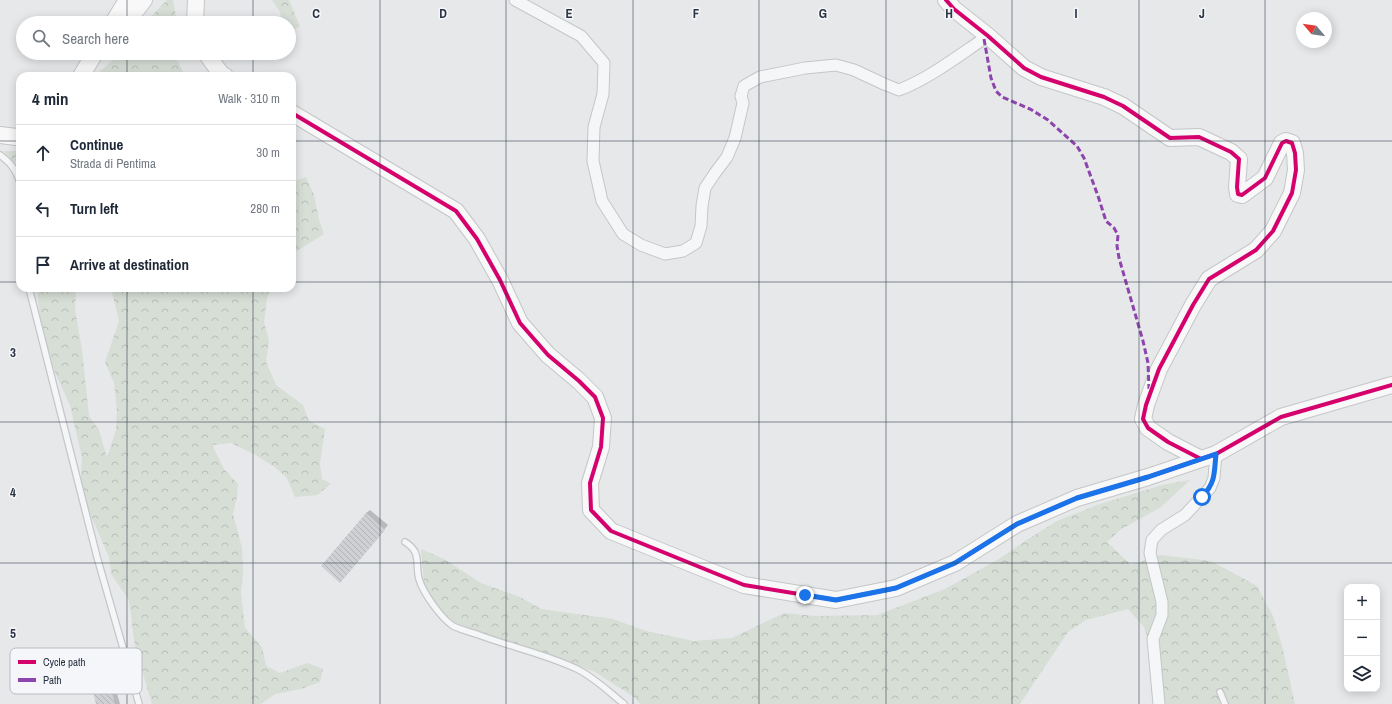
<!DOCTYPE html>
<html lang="en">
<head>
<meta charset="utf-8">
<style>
	:root { --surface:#fff; --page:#f6f6f7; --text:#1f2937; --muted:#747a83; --line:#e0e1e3 }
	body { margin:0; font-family:"Archivo Narrow",sans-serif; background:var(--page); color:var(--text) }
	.controls { position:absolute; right:12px; bottom:12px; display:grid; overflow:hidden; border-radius:8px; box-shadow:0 2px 10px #0003 }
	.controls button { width:36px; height:36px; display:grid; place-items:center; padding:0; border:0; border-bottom:1px solid var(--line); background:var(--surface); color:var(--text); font:20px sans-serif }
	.compass { position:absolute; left:1296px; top:12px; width:36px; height:36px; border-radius:50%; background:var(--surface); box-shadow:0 2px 10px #0003; rotate:299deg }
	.stop { position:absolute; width:12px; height:12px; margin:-9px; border:3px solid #1a73e8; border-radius:50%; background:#fff }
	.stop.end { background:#1a73e8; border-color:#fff; box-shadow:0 1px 4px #0008 }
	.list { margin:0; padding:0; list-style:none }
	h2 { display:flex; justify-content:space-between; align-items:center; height:52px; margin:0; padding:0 16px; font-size:17px }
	h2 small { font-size:13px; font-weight:400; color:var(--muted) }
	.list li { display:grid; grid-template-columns:26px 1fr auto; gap:12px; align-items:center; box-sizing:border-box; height:56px; padding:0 16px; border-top:1px solid var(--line) }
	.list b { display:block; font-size:15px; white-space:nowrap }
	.list p { margin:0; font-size:13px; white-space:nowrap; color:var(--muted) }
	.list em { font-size:13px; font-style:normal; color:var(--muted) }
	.icon { flex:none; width:22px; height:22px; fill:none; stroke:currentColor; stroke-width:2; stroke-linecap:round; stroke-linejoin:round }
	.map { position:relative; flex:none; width:1392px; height:704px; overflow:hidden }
	.search { position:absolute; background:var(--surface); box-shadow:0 2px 10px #0003; left:16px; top:16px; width:280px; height:44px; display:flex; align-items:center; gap:10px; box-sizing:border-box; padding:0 14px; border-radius:22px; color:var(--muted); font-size:15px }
	.panel { position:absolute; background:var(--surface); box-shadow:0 2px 10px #0003; left:16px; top:72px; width:280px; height:220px; border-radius:12px }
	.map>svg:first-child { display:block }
	.forest { fill:url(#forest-crowns) }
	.shadow { fill:#0003 }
	.building { fill:url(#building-back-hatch) }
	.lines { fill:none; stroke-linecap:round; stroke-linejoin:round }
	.lane-casing { stroke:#c4c6c8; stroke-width:8 }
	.street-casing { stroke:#c4c6c8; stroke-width:13 }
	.secondary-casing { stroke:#c4c6c8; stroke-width:18 }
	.lane { stroke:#f5f6f7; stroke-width:5.5 }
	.street { stroke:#f5f6f7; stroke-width:11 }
	.secondary { stroke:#f8f8f8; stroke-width:16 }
	.quiet { stroke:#8e44ad; stroke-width:3; stroke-dasharray:6 3; stroke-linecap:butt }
	.cycleway-casing { stroke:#f4f6f9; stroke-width:6 }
	.cycleway { stroke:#d6006c; stroke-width:4 }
	.route { stroke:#1a73e8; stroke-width:5 }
	.grid { fill:none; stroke:#2b3445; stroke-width:1; stroke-opacity:0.55 }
	.key { fill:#f4f6f9; stroke:#b8bcc3; stroke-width:1 }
	.key-label { font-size:11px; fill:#2b3445 }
	.grid-label { font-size:13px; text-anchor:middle; font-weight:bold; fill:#2b3445; stroke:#f4f6f9; stroke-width:3; stroke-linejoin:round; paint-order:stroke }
</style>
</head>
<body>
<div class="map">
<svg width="1392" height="704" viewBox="0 0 1392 704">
	<defs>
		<pattern id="forest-crowns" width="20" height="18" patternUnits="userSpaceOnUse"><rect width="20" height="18" fill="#d6ded6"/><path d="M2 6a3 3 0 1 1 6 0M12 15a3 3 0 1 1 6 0" fill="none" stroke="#b8bfb9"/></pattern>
		<pattern id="building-back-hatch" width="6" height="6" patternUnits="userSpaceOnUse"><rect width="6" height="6" fill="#ced0d3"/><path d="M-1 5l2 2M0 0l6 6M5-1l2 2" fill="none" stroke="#b1b3b6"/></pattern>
	</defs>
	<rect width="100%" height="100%" fill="#e6e8ea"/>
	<path class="forest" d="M167 0H173L177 23H145Z
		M272 0H289L300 26 293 30 289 28V23H282L280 12Z
		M121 53H175V56L185 76H98V73Z
		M3 151H20V169L19 167Z
		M306 177 314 195 319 220 324 234 292 254V182Z
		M37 288H76L75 309 82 350 89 416 99 430 107 458 116 430 117 410 114 383 105 362 119 321 111 288H271L267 298 264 322 269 341 266 362 276 385 303 405 309 421 325 429 320 464 322 479 331 484 317 495 295 497 287 478 276 468 254 454 231 443 212 445 224 469 238 484 237 497 233 514 242 548 243 572 241 593 245 628 262 647 266 666 280 673 307 663 323 669 320 682 301 689 275 694 261 704H152L135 647 129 600 111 574 109 557 80 491 82 458 70 405 42 344Z
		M1190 480 1161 507 1120 530 1107 542 1131 565 1160 555 1211 561 1257 586 1273 616 1282 646 1295 704H1156L1151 691 1153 654 1144 627 1128 609 1086 620 1068 632 1020 704H640L634 697 595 672 561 659 495 638 457 624 441 611 424 585 421 549 444 559 481 583 520 597 541 609 613 619 646 631 694 641 732 638 784 613 815 616 877 615 945 589 999 559 1028 539 1057 521 1097 505 1162 485Z"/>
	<path class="shadow" d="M370 510 388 525 344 578 366 513Z
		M109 665 120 704H97L89 673 93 670Z"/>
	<path class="building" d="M366 513 385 530 340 583 321 566Z
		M106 668 115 704H96L88 673Z"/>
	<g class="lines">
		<g class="lane-casing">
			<path id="lane" d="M0 155C11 163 16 170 20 182
				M29 288 97 557 139 704
				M405 542C422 552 415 564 419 579 423 593 441 618 453 626 461 630 471 632 479 635 511 647 546 654 577 669 595 678 609 692 624 704
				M1220 692 1225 704"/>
		</g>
		<g class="street-casing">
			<path id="street" d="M515 0 581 36 604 63 603 94 594 127 593 161 602 201 623 234 641 245 665 254 683 251 696 243 701 226 702 206 705 188 715 173 727 157 735 138 743 103 741 96 744 86 760 77 805 68 836 65 854 70 884 84 899 90C932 77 959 55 988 36
				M1159 704 1153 639 1162 615V602L1150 553 1152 540 1161 530 1185 515 1210 488 1214 478 1216 454"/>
		</g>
		<g class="secondary-casing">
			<path id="secondary" d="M946 0 954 9 988 36 1024 68 1041 77 1104 97 1123 106 1170 138 1199 137 1231 152 1239 159 1237 187 1238 194 1242 195 1265 178 1282 143 1286 141 1292 143 1295 153 1296 170 1292 193 1273 231 1256 250 1209 279 1193 305 1159 369 1146 405 1143 419 1148 428 1168 442 1201 459
				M113 23 127 0
				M126 23 144 0
				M195 23 196 0
				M206 53 221 74 225 76
				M81 76 95 53
				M292 113 456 211 477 239 500 280 520 323 548 355 579 381 595 397 603 418 601 447 590 483 591 510 611 531 744 585 836 600 896 588 955 563 1017 524 1077 498 1148 477 1216 454 1281 417 1392 385
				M0 135 16 137 20 136"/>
		</g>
		<use href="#lane" class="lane"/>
		<use href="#street" class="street"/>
		<use href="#secondary" class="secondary"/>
		<path class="quiet" d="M984 39 991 78 996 91 1002 97 1030 109 1048 120 1077 146 1084 158 1098 196 1106 221 1114 228 1118 235 1117 246 1119 258 1143 341 1148 363 1149 389"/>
		<g class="cycleway-casing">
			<path id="cycleway" d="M946 0 954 9 988 36 1024 68 1041 77 1104 97 1123 106 1170 138 1199 137 1231 152 1239 159 1237 187 1238 194 1242 195 1265 178 1282 143 1286 141 1292 143 1295 153 1296 170 1292 193 1273 231 1256 250 1209 279 1193 305 1159 369 1146 405 1143 419 1148 428 1168 442 1201 459
				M292 113 456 211 477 239 500 280 520 323 548 355 579 381 595 397 603 418 601 447 590 483 591 510 611 531 744 585 836 600 896 588 955 563 1017 524 1077 498 1148 477 1216 454 1281 417 1392 385"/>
		</g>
		<use href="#cycleway" class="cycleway"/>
	</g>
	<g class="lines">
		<path class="route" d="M805 595 836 600 896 588 955 563 1017 524 1077 498 1148 477 1216 454C1214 473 1216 482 1202 497"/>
	</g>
	<path class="grid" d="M127 0V23M253 0V23M380 0V704M506 0V704M633 0V704M759 0V704M886 0V704M1012 0V704M1139 0V704M1265 0V704M127 53V76M253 53V76M0 141H20M292 141H1392M0 282H20M292 282H1392M127 288V704M253 288V704M0 422H1392M0 563H1392"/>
	<rect x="10" y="648" width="132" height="46" rx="6" class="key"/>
	<rect x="18" y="660" width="18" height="4" fill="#d6006c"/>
	<rect x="18" y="678" width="18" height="4" fill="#8e44ad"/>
	<g class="key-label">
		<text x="43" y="666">Cycle path</text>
		<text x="43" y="684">Path</text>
	</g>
	<g class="grid-label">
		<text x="316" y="18">C</text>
		<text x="443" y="18">D</text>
		<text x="569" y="18">E</text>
		<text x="696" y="18">F</text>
		<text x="823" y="18">G</text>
		<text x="949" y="18">H</text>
		<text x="1076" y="18">I</text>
		<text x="1202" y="18">J</text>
		<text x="13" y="357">3</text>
		<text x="13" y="497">4</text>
		<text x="13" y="638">5</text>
	</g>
</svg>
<div class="controls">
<button>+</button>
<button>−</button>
<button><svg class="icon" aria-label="layers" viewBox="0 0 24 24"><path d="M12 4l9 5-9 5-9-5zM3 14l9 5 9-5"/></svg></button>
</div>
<svg class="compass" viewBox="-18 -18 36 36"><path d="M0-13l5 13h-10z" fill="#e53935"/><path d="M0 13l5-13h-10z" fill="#747a83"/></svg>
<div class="stop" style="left:1202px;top:497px"></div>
<div class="stop end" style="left:805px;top:595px"></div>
<div class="search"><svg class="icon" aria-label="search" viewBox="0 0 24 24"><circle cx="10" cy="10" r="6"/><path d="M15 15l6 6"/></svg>Search here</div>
<section class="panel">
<h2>4 min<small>Walk · 310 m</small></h2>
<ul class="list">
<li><svg class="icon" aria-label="ahead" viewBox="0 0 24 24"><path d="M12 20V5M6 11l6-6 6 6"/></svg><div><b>Continue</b><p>Strada di Pentima</p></div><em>30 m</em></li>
<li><svg class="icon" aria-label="left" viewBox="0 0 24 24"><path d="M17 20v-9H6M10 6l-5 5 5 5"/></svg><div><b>Turn left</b></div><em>280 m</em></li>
<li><svg class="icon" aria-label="arrive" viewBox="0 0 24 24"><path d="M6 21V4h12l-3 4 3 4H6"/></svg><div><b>Arrive at destination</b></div></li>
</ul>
</section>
</div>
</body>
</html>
